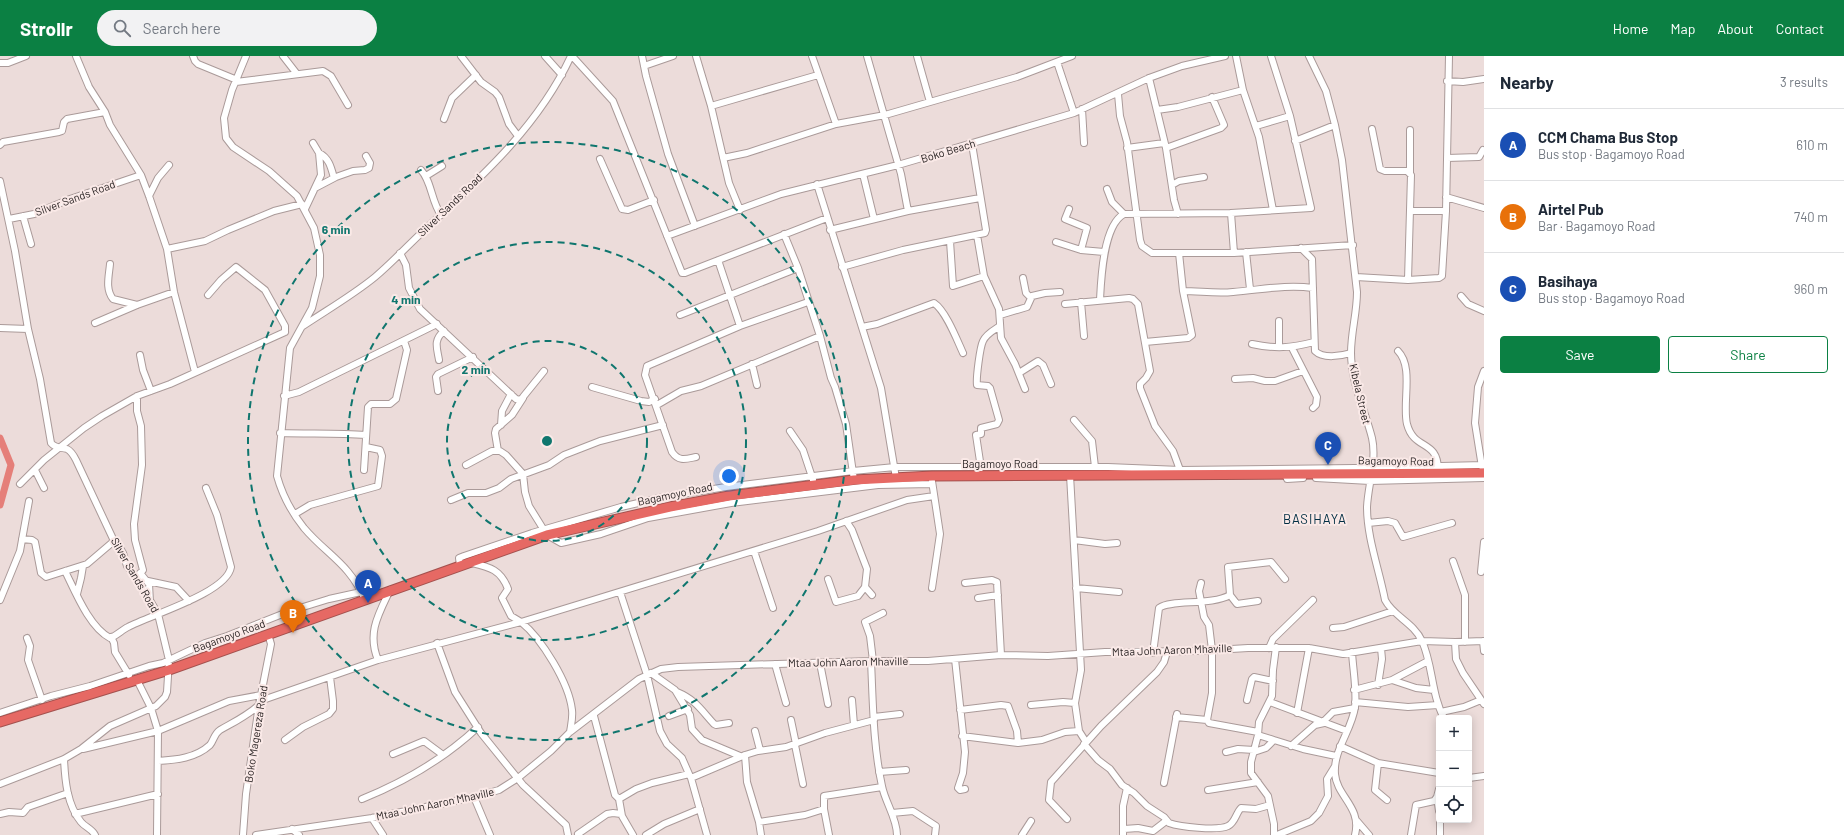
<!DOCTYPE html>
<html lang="en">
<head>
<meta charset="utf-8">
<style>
	:root { --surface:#fff; --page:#f2f2f3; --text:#1f2937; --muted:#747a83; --line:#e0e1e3; --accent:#0b8043 }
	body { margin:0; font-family:Barlow,sans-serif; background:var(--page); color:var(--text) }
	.controls { position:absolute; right:12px; bottom:12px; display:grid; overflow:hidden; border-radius:4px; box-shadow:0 2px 10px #0003 }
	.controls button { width:36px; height:36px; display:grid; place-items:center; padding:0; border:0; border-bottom:1px solid var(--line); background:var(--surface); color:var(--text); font:20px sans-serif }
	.you { position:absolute; left:729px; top:420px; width:14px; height:14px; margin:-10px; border:3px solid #fff; border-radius:50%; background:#1a73e8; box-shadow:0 0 0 6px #1a73e833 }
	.badge { display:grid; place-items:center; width:26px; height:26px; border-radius:50%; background:var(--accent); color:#fff; font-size:13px; font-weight:700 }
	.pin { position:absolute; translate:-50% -33px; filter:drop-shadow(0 1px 2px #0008) }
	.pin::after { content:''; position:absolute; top:21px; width:14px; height:12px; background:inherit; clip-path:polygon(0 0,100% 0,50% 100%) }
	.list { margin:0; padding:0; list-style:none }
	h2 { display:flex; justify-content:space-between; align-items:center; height:52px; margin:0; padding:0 16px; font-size:17px }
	h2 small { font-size:13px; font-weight:400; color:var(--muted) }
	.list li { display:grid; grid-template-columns:26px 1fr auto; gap:12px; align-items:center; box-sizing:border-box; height:72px; padding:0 16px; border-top:1px solid var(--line) }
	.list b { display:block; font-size:15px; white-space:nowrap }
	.list p { margin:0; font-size:13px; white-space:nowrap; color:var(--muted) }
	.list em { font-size:13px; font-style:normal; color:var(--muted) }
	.actions { display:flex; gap:8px; padding:12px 16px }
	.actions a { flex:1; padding:9px 0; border:1px solid var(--accent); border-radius:4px; text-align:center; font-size:14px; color:var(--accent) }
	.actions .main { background:var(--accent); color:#fff }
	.icon { flex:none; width:22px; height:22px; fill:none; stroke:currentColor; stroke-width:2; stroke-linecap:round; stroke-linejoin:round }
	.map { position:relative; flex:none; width:1484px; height:779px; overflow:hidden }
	header { display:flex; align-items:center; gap:24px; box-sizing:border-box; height:56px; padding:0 20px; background:var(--accent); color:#fff }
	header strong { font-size:19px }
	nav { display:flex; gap:22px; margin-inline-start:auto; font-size:14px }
	.search { width:280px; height:36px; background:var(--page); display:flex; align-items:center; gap:10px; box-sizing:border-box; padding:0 14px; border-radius:22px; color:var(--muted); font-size:15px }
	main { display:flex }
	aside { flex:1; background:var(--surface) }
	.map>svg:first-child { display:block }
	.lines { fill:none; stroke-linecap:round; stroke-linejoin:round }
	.river { stroke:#e57f79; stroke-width:7 }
	.minor-casing { stroke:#aa9a99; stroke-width:8 }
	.highway-casing { stroke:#a4514e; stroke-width:11 }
	.minor { stroke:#fff; stroke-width:6 }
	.highway { stroke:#e66964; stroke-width:9 }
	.ring { fill:none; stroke:#0f766e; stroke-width:2; stroke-dasharray:7 5 }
	.labels { text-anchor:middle; stroke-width:4; stroke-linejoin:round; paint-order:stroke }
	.street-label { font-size:11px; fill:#2a2424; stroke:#fae9e7 }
	.quarter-label { font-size:13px; letter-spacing:1px; fill:#002e43; stroke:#fae9e7 }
	.centre { fill:#0f766e; stroke:#fae9e7; stroke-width:2 }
	.ring-label { font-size:12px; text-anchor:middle; font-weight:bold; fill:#0f766e; stroke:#fae9e7; stroke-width:4; stroke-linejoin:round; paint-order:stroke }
</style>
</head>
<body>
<header>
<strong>Strollr</strong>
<div class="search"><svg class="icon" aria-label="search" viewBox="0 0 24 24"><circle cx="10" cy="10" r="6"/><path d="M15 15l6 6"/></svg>Search here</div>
<nav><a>Home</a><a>Map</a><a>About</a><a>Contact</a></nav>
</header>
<main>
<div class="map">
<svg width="1484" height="779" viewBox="0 0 1484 779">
	<rect width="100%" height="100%" fill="#ecdcda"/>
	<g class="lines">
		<path class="river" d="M0 382 11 409 0 449"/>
		<g class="minor-casing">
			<path id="minor" d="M76 0 89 31 105 56 110 69 141 119 149 140 167 193 174 236 195 316
				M193 0 195 5 198 8 237 24
				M246 0 232 34 224 62 226 82 233 91 269 115 297 140 314 172 320 199V220L312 252 290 292 277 420C282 438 292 457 304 472 327 499 350 508 365 544
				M283 0 297 18
				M461 0 481 26 495 36 499 41 509 68 518 80
				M545 0 562 19
				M572 0 613 45 682 217H685L827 162
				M642 0 646 20 668 98 695 170
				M696 0 711 50 729 127 740 154
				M812 0 836 68
				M867 0 901 118 908 155
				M917 0 930 46
				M1236 0 1243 34 1259 81 1273 154
				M1309 0 1326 35 1335 69 1342 104 1357 236C1357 257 1351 276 1351 297 1351 326 1365 354 1372 382 1377 404 1368 429 1367 451 1367 482 1379 513 1385 544 1393 560 1414 567 1422 585 1433 609 1431 638 1444 662
				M1057 6 1074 57
				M0 7H8L26 0
				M644 10 673 0
				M1149 22 1166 92 1174 144 1178 158
				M1447 25 1463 26 1484 23
				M236 26 323 15 331 20 348 49
				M1118 38 1120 60 1127 86 1140 184 1142 190 1152 197H1234L1353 189
				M711 50 818 19
				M1082 53 1084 87
				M1157 54 1178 51 1243 34
				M444 63 452 42 476 19
				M1256 70 1290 60
				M1372 73 1380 113 1385 115H1407L1411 119 1408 224
				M1295 85 1335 69
				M0 89 3 86 59 76 62 75 64 66 67 63 105 56
				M1127 92 1164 87
				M1166 92 1221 72 1224 69 1212 41
				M319 97C329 102 331 111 334 122
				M723 102 747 97 836 68 885 59 930 46 1017 21 1072 0
				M1447 102 1479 101 1483 94
				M600 103 622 153 628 154 654 144
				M421 114C432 126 431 145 441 159
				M1410 117V74
				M863 118 874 163
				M426 120 442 110
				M0 125 15 195 28 273 40 323 51 387C56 393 61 391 67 393 71 395 74 400 76 404L114 485 117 487 123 497 127 510 137 522 158 558 169 604 167 636 165 641 156 650 110 670 81 693 64 703 0 728
				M817 128 881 332 896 422
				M1172 129 1179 125 1204 121
				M315 132 336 121 353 115 365 114 369 112 370 107 366 100
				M1107 133 1112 146 1124 158
				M149 140 158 122 169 109
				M1446 141 1484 152
				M305 153 321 119 319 97 313 87
				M1069 153 1065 163 1087 172 1081 194
				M1410 155H1446
				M1231 157 1234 197
				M23 160 31 188
				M9 163 34 158 70 143 141 119
				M830 174 908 155 980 142
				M784 178 798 212 820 280 831 322 835 331 846 368 854 424
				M977 179 984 220 999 253 1001 282 1015 308 1025 333
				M667 180 781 138 898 109 1074 57 1149 22 1182 10 1225 0
				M950 185 953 230 984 220
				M1056 186 1081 194 1104 196
				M1301 192 1312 203 1315 295C1323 303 1341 300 1351 297
				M167 193 205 185 228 174 274 155 302 148
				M1246 196 1250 233
				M400 197 406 209 409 232 420 253 516 343 520 344 523 341 544 315
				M718 204 740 270
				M110 208C109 220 105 233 113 243L137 249
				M842 211 903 194 985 177 986 174 972 88
				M1356 221 1408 224 1439 222 1442 220 1446 155 1449 0
				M1023 222 1026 237 1031 242
				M1183 235C1200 235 1216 238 1233 236 1260 234 1286 228 1313 232
				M208 239 221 224 236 211 265 234 285 270V276
				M1461 240 1468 248 1484 255
				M1100 244C1101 224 1103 169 1124 158L1231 157 1311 152 1290 60 1271 0
				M1081 246 1084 280
				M1065 248 1129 242 1133 243 1138 248 1150 315 1146 322 1140 328V332L1155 370 1173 395 1180 414
				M680 259 798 212
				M1000 259 1027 251 1032 240 1045 237 1060 236
				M1279 265V291
				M95 267 137 249 174 236
				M303 270C327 254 353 239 375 221 395 204 413 184 432 167 486 117 540 67 571 0
				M862 271 877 268 934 247C946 255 957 284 963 297
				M0 272 28 273
				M1145 286 1188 282 1192 279 1183 235 1179 197
				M1252 288C1275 293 1291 292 1314 286
				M1292 292 1317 341 1316 349 1313 352
				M1398 295C1414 311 1402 347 1407 368 1414 395 1438 383 1438 414
				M140 299 143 314 151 335
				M439 304C437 292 433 284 444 275
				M752 308 757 329
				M1019 317 1038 305 1043 309 1051 328
				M1235 323 1253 322 1265 325H1275L1303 315
				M592 331 641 345 649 346 655 343
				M438 335 436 321 438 318 473 301
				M284 340 299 336 437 268
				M657 349 681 335 701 330 820 280
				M1074 364 1092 385 1095 411
				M501 369 502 355 511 338
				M790 375 803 394 813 424
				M280 377C309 378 337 377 366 379
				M498 395 495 377 496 373 512 359 523 342
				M696 401C686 403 679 406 672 396L645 319 647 310 740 270 808 246
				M466 409 492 395H500L506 399 523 418 525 436 529 450 547 479 561 487 601 478 648 462 731 447 878 429 932 428
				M1482 411 1475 367 1478 331 1484 315
				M981 412 976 379 981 378V372L997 368 999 364 990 332 988 330 977 329C976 322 980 291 983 285 986 278 994 274 1000 270
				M35 414 44 432
				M364 414 368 351 371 348H390L396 343 407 294 404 285
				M1285 418 1287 423 1303 422
				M1070 419 1081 614 1075 647 1079 675 1086 686
				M1316 422 1370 425 1484 422
				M932 425 940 478 932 532
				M20 428 44 404 84 372 102 360 137 340 170 328 285 276
				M451 444 468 437H486L499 432 511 423 549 409 564 399 600 385 663 369
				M295 458 310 449 378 430 382 400 380 394 366 391
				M1368 467 1388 465 1395 467 1403 481 1452 467
				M22 483 32 484 35 486 41 517 46 521 87 508 114 485
				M1074 484 1105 488 1117 487
				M754 495 773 552
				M1453 505 1465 539V586
				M472 507C490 511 501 514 508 533L502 542 511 560 521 566 818 475 907 444 934 440
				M460 510 459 502 464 500 532 477 621 451 664 441 726 431 853 415 895 411H1108L1180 414 1355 412 1484 409
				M65 515C75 535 89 571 110 582 116 580 122 574 128 571 150 559 227 537 231 511L217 459 206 432
				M1481 516 1484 486
				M140 517 149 528 150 546
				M137 522 143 514 135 484 134 468 142 409 141 370 137 355V340
				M828 523 836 546 858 540 865 531 867 513 852 474 846 465
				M148 525 176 531 189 545
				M965 527 992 524 997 526 1001 599
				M1201 527 1199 535 1204 561 1209 569 1212 594V637L1207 664
				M865 531 872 539
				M1076 532 1119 536
				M620 536 647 619 660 675 667 688 682 702 689 718
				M77 538 81 522 83 510
				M1230 539 1237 548 1258 545
				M978 542 998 539
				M0 544 20 495 29 445
				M1333 572 1344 571 1393 555
				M111 581 114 587 115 596 129 619
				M27 582 30 590 28 604 42 644
				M1483 585 1484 595
				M1455 586 1456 603 1463 617 1484 648
				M437 587 455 636 481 677 523 729 566 769 568 779
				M1269 592 1273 583 1313 544
				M1352 596C1353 614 1357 634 1355 651 1352 674 1333 694 1335 718 1337 741 1362 751 1355 779
				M1153 597 1159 552C1172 543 1211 550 1230 539L1228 511 1271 506 1285 523
				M955 603 965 696 963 717 958 732 960 734 965 733
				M378 604C367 577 378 559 390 534
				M871 605C873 646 873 689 882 730 885 746 897 762 897 779
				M873 605 870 580 865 566 883 557
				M820 607 828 648
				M775 608 786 647
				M651 617 675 634 690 659 692 673 702 684 740 700
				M137 624 151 652 158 675 157 779
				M1392 624 1416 632 1434 634
				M1378 629 1382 603 1381 592
				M1354 634 1392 624 1428 605
				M677 636C696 644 701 654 714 668L716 669 729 667
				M852 644 854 669
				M1247 644 1252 623 1254 621 1273 625
				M260 645 378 604 521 566C542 583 569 627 572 654 573 662 571 669 570 676
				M1270 646 1347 675
				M1355 646 1408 651 1438 649
				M1031 649 1063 646 1075 647
				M960 654 1001 649 1008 650 1017 675 1018 687
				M1441 656 1464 651 1481 644
				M0 657 51 640 90 630 149 610 163 607 205 587 227 580 290 555 329 543 361 536
				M1297 657 1309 592
				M594 660 615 739 619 743 622 760 633 779
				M669 660 688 653
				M874 661 900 658
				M1176 661 1207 664 1209 667 1258 676
				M791 664 796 688
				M1323 666 1333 656 1355 652
				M755 675 760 694
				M1258 679 1274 684
				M962 680 1018 687 1042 684 1065 676 1079 675
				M285 684 303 671 329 658 333 653V645L330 621
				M1084 688 1098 704 1110 713 1122 729 1134 737 1147 750 1164 761 1169 767C1180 771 1218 775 1228 770 1235 767 1236 757 1241 752L1256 753 1270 749
				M795 689 803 728
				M1291 690 1315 669 1324 667
				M1340 690 1378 707 1439 717
				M83 693 158 675 229 645 261 639
				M1226 696 1238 693 1254 694
				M1254 696 1266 692 1274 684 1303 693 1336 700
				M393 698 424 685 443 699
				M745 699 747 726 759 766 761 779
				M64 703C65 724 67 749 81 766 85 771 92 773 95 779
				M158 705C176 704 196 702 210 689 214 684 214 678 220 674 234 666 247 660 259 649
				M1378 707 1375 734 1387 744
				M879 716 906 714
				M691 722 707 779
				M1469 722 1484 720
				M1164 727 1177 658
				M1439 733 1437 741 1439 755
				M1208 734 1258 726
				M474 741 490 779
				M362 743C404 726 445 702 478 671
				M619 743 636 733 652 727 689 718 691 722 745 699 758 695 786 691 825 677 874 664
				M892 757 913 755 936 770 935 779
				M0 758 9 756 23 757 28 751 68 737
				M75 758 158 738
				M372 762 383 779
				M1067 763 1049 744 1051 726 1101 670 1157 616 1164 606 1167 596
				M1440 764V779
				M1357 765 1369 779
				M759 766 805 759 824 753
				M292 773 299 779
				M1124 773 1138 772 1153 775 1166 765
				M578 778 607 758 613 757 621 758
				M243 779 246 738 259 649 271 588 268 578
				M256 779 372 762 474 741 499 734 518 722 551 695 570 676 639 623 661 613 678 611 871 605H928L1001 599 1048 600 1105 596 1198 595 1248 592H1309L1343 598 1422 585 1455 586 1484 585
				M646 779 664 768 700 753
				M829 779 824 753V740L882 731
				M1022 779 1031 765
				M1123 779V750L1127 732
				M1274 779V768L1268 740 1251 717V706L1258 679 1259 666 1272 640 1273 614 1276 591
				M1277 779 1311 765 1319 757 1328 740 1327 723 1335 710
				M1411 779 1416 749 1434 745 1437 741"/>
		</g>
		<g class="highway-casing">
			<path id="highway" d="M0 666 169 614 547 479 670 451 729 440 854 424 932 420 1484 417"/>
		</g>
		<use href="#minor" class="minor"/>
		<use href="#highway" class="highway"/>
	</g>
	<g class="ring">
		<circle cx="547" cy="385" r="100"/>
		<circle cx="547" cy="385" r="199"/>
		<circle cx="547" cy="385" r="299"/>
	</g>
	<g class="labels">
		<g class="street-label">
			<text transform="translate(948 95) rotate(-17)" y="4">Boko Beach</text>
			<text transform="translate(75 142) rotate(-20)" y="4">Silver Sands Road</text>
			<text transform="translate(450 149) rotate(-44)" y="4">Silver Sands Road</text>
			<text transform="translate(1360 338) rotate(77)" y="4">Kibela Street</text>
			<text transform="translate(1396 405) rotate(1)" y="4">Bagamoyo Road</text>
			<text x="1000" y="412">Bagamoyo Road</text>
			<text transform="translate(675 438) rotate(-12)" y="4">Bagamoyo Road</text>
			<text transform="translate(135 519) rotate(60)" y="4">Silver Sands Road</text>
			<text transform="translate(229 580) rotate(-20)" y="4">Bagamoyo Road</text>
			<text transform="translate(1172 594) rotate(-2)" y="4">Mtaa John Aaron Mhaville</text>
			<text transform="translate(848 606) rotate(-1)" y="4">Mtaa John Aaron Mhaville</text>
			<text transform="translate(256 678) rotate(-81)" y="4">Boko Magereza Road</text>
			<text transform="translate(435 748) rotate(-12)" y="4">Mtaa John Aaron Mhaville</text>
		</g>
		<g class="quarter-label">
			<text x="1315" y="468">BASIHAYA</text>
		</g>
	</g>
	<circle cx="547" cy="385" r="6" class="centre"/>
	<g class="ring-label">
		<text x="336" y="178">6 min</text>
		<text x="406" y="248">4 min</text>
		<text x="476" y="318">2 min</text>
	</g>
</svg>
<div class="controls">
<button>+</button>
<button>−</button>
<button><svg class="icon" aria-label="locate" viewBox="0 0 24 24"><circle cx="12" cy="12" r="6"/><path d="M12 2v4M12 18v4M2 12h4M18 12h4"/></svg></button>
</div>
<div class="you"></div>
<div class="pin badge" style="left:368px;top:547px;background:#1a4fb4">A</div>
<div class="pin badge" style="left:293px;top:577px;background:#e8710a">B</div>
<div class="pin badge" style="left:1328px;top:409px;background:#1a4fb4">C</div>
</div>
<aside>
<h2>Nearby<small>3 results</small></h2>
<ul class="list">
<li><span class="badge" style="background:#1a4fb4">A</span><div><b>CCM Chama Bus Stop</b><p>Bus stop · Bagamoyo Road</p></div><em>610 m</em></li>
<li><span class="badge" style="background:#e8710a">B</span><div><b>Airtel Pub</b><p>Bar · Bagamoyo Road</p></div><em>740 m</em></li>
<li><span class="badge" style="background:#1a4fb4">C</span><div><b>Basihaya</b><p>Bus stop · Bagamoyo Road</p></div><em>960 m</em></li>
</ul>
<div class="actions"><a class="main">Save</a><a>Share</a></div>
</aside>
</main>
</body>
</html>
